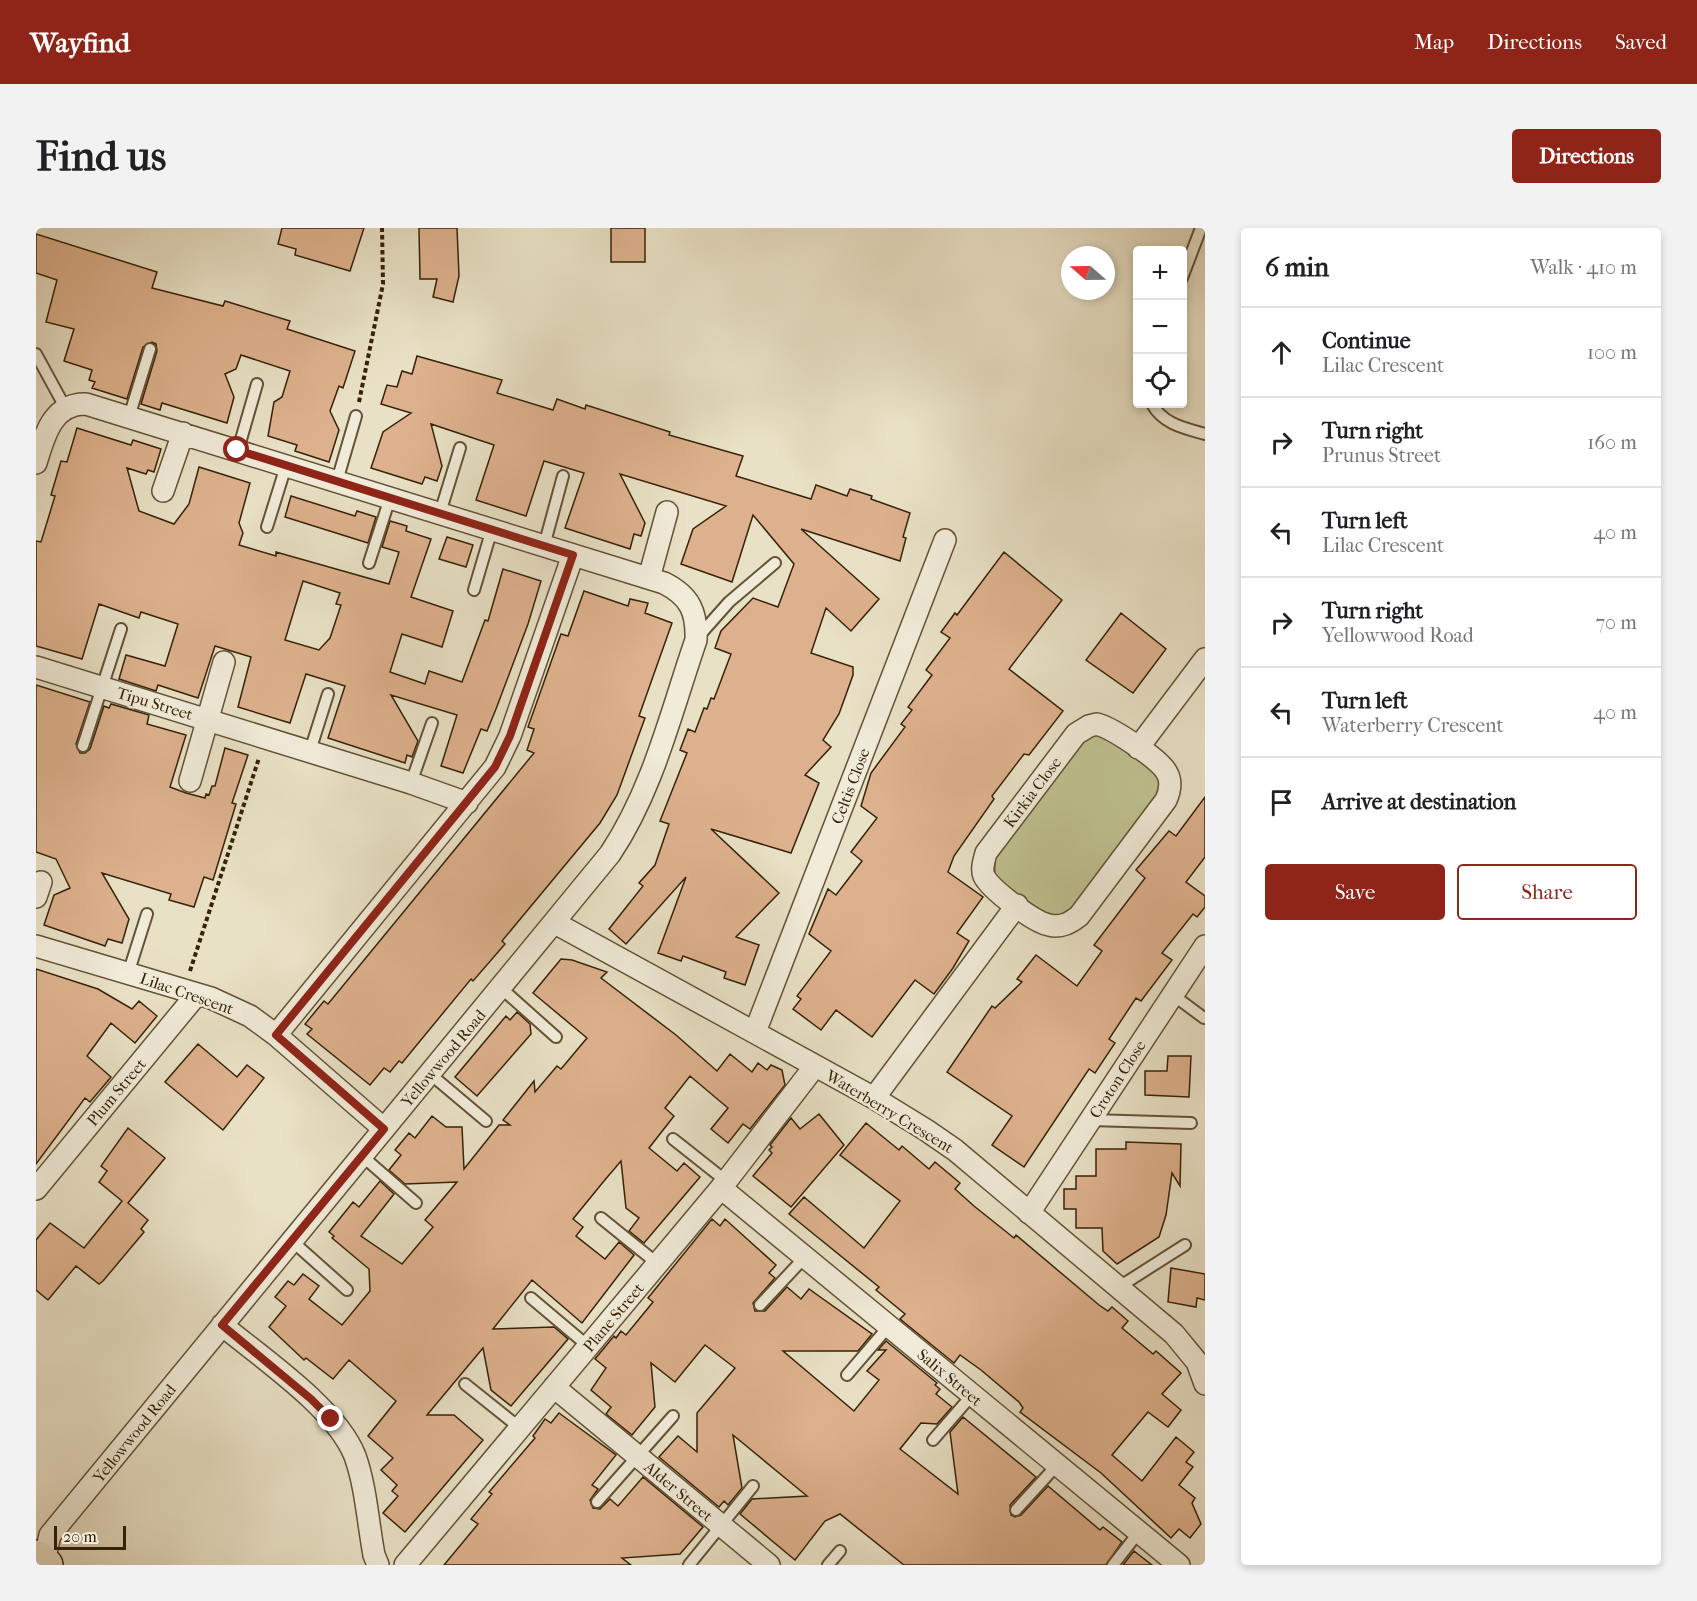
<!DOCTYPE html>
<html lang="en">
<head>
<meta charset="utf-8">
<style>
	:root { --surface:#fff; --page:#f2f2f2; --text:#202124; --muted:#757577; --line:#e0e0e0; --accent:#8f2418 }
	body { margin:0; font-family:"IM FELL French Canon",serif; background:var(--page); color:var(--text) }
	.controls { position:absolute; right:18px; top:18px; display:grid; overflow:hidden; border-radius:6px; box-shadow:0 3px 9px #0003 }
	.controls button { width:54px; height:54px; display:grid; place-items:center; padding:0; border:0; border-bottom:2px solid var(--line); background:var(--surface); color:var(--text); font:30px sans-serif }
	.compass { position:absolute; left:1025px; top:18px; width:54px; height:54px; border-radius:50%; background:var(--surface); box-shadow:0 3px 9px #0003; rotate:290deg }
	.scale { position:absolute; left:18px; bottom:15px; width:72px; box-sizing:border-box; padding-left:6px; border:3px solid #362206; border-top:0; font-size:16px; line-height:21px; white-space:nowrap; color:#362206; -webkit-text-stroke:4px #f1ecda; paint-order:stroke }
	.stop { position:absolute; width:18px; height:18px; margin:-14px; border:4px solid #8f2418; border-radius:50%; background:#fff }
	.stop.end { background:#8f2418; border-color:#fff; box-shadow:0 2px 6px #0008 }
	.list { margin:0; padding:0; list-style:none }
	h2 { display:flex; justify-content:space-between; align-items:center; height:78px; margin:0; padding:0 24px; font-size:26px }
	h2 small { font-size:20px; font-weight:400; color:var(--muted) }
	.list li { display:grid; grid-template-columns:39px 1fr auto; gap:18px; align-items:center; box-sizing:border-box; height:90px; padding:0 24px; border-top:2px solid var(--line) }
	.list b { display:block; font-size:22px; white-space:nowrap }
	.list p { margin:0; font-size:20px; white-space:nowrap; color:var(--muted) }
	.list em { font-size:20px; font-style:normal; color:var(--muted) }
	.actions { display:flex; gap:12px; padding:18px 24px }
	.actions a { flex:1; padding:14px 0; border:2px solid var(--accent); border-radius:6px; text-align:center; font-size:21px; color:var(--accent) }
	.actions .main { background:var(--accent); color:#fff }
	.icon { flex:none; width:33px; height:33px; fill:none; stroke:currentColor; stroke-width:2; stroke-linecap:round; stroke-linejoin:round }
	.map { position:relative; flex:none; width:1169px; height:1337px; overflow:hidden; border-radius:6px }
	header { display:flex; align-items:center; gap:36px; box-sizing:border-box; height:84px; padding:0 30px; background:var(--accent); color:#fff }
	header strong { font-size:28px }
	nav { display:flex; gap:33px; margin-inline-start:auto; font-size:21px }
	.intro { display:flex; align-items:center; justify-content:space-between; box-sizing:border-box; height:144px; padding:0 36px }
	h1 { margin:0; font-size:42px }
	.button { padding:15px 27px; border-radius:6px; background:var(--accent); color:#fff; font-size:21px; font-weight:700 }
	main { display:flex; gap:36px; padding:0 36px }
	aside { flex:1; background:var(--surface); border-radius:6px; box-shadow:0 3px 9px #0003 }
	.map>svg:first-child { display:block }
	.green { fill:#bfc190; stroke:#7a724b; stroke-width:1.5 }
	.building { fill:#ddb18d; stroke:#362206; stroke-width:1.5; fill-rule:evenodd }
	.lines { fill:none; stroke-linecap:round; stroke-linejoin:round }
	.service-casing { stroke:#635236; stroke-width:14 }
	.minor-casing { stroke:#635236; stroke-width:24 }
	.primary-casing { stroke:#362206; stroke-width:36 }
	.path { stroke:#362206; stroke-width:4; stroke-dasharray:4.5 3; stroke-linecap:butt }
	.service { stroke:#f1ecda; stroke-width:10 }
	.minor { stroke:#f1ecda; stroke-width:21 }
	.primary { stroke:#e9e1c6; stroke-width:33 }
	.route { stroke:#8f2418; stroke-width:8 }
	.labels { text-anchor:middle; stroke-width:5; stroke-linejoin:round; paint-order:stroke }
	.street-label { font-size:16px; fill:#362206; stroke:#f1ecda }
</style>
</head>
<body>
<header>
<strong>Wayfind</strong>
<nav><a>Map</a><a>Directions</a><a>Saved</a></nav>
</header>
<div class="intro"><h1>Find us</h1><a class="button">Directions</a></div>
<main>
<div class="map">
<svg width="1169" height="1337" viewBox="0 0 1169 1337">
	<rect width="100%" height="100%" fill="#e9e1c6"/>
	<filter id="stains"><feTurbulence type="fractalNoise" baseFrequency=".00333" numOctaves="4"/><feColorMatrix values="0 0 0 0 .2 0 0 0 0 .09 0 0 0 0 .02 0 0 0 .5 -.17"/></filter>
	<radialGradient id="worn" r=".72"><stop offset=".6" stop-color="#630" stop-opacity="0"/><stop offset="1" stop-color="#630" stop-opacity=".3"/></radialGradient>
	<path class="green" d="M1066 505 1122 546 1126 557 1125 567 1036 686 1014 690 959 649V630L1049 510Z"/>
	<path class="building" d="M246 0H328L314 43 259 27 260 21 242 16Z
		M383 0H421L423 48 417 74 397 69 401 51H384Z
		M575 0H609V34H575Z
		M0 6 121 44 116 60 187 78 189 73 254 93 251 101 319 123 307 160 303 158 294 183 303 202 293 234 259 223 261 217 232 208 238 174 246 169 254 143 205 127 200 141 189 146 198 169 191 195 126 175 124 182 105 176 121 123 120 116 116 114 107 119 91 171 56 160 59 154 53 152 56 142 28 133 38 101 10 94 21 52 0 45Z
		M381 128 466 152 461 165 517 182 521 171 549 181 550 177 634 204 633 207 707 228 700 248 775 271 780 257 811 268 814 261 836 268 835 271 874 285 867 309 870 310 864 333 765 301 843 371 815 403 790 380 775 425 817 439V447L803 486 787 512 795 519 769 547 783 555 755 625 675 601 743 665 700 709 723 717 709 757 688 750 690 744 647 728 645 733 622 725 650 649 590 716 573 701 607 658 603 655 619 637 633 596 624 593 651 525 644 522 652 501 659 504 668 480 671 481 675 470 678 471 695 426 679 420 685 403 717 370 742 379 758 336 717 287 696 354 645 336 657 301 690 278 584 246 609 295 605 308 598 306 594 321 529 300 548 245 508 233 490 288 440 272 458 217 395 196 406 238 401 253 389 249 386 256 335 240 347 204 375 185 345 176 351 157 361 159 366 143 376 146Z
		M41 200 95 217 97 212 125 221 118 244 112 242 110 246 91 240 103 283 138 296 153 276 163 239 214 255 203 295 207 305 203 317 240 328V324L353 356 363 324 346 319 354 293 371 298 370 303 395 311 375 369 417 383 406 419 366 406 354 444 389 456 393 443 426 454 449 392 452 393 467 341 505 353 492 396 460 481 451 503 445 501 427 545 405 538 421 487 355 467 382 513 376 529 371 527 369 535 292 510 309 458 270 446 254 495 202 479 215 429 179 418 162 470 122 457 120 463 83 451 90 427 129 438 142 396 105 384 103 390 63 376 46 431 0 418V313L5 314 19 268 15 267 25 233 31 234ZM267 353 304 365 300 376 305 377 294 410 283 422 249 412Z
		M255 268 319 288 321 283 340 289 332 315 249 289Z
		M411 309 437 317 430 339 403 331Z
		M968 324 1026 372 973 441 1027 483 993 527 988 526 956 568 958 571 918 628 912 644 947 669 921 705 933 713 917 740 898 766 879 752 836 809 800 782 785 802 757 781 765 771 761 768 795 723 773 706 792 661 800 667 826 633 815 624 841 590 825 578 835 545 869 499 865 496 876 482 872 479 896 447 890 442 914 410 905 404 919 385 921 387Z
		M548 363 592 378 594 371 612 375 609 385 636 395 603 488 609 490 581 567 564 595 466 713 469 716 437 753 435 751 366 835 363 833 354 844 348 840 334 857 271 806 276 801 269 796 288 773 292 776 498 525 491 522 498 501 492 499 525 406 532 408Z
		M1085 385 1130 421 1097 465 1050 432Z
		M0 457 54 474 40 516 44 525H49L54 521 68 478 73 480 75 476 113 487 111 496 150 507 134 559 150 565 169 570 170 566 173 567 176 558H179L189 520 212 527 196 575 200 576 177 652 168 649 158 679 133 672 135 666 66 645 93 691 86 715 72 711 69 718 8 697 18 667 34 660 20 631 0 624Z
		M1169 569V629L1150 654 1169 668V679L1161 689 1157 686 1126 725 1136 732 1105 773 1100 770 1073 811 1079 815 1059 845 1053 841 988 939 956 917 976 888 911 844 956 778 959 780 986 754 981 751 1000 727 1041 758 1066 723 1058 717 1109 650 1100 642 1133 603 1140 608Z
		M525 731 536 732 571 744 565 750 640 807 681 843 694 826 716 844 722 835 731 842 735 837 746 842 749 857 714 901 707 896 692 915 675 901 692 880 654 848 629 880 638 888 613 920 641 943 648 935 664 949 608 1015 593 1003 603 990 590 980 585 933 568 953 537 991 547 999 540 1008 569 1031 583 1014 598 1027 546 1095 496 1052 457 1101 518 1099 532 1111 475 1178 455 1162 447 1120 391 1187H418L447 1212 369 1304 347 1285 362 1268 356 1263 361 1257 345 1242 357 1230 332 1208 360 1173 313 1132 297 1151 270 1130 268 1132 233 1099 250 1078 239 1069 252 1053 258 1057 267 1046 283 1058 273 1071 306 1097 334 1063 333 1041 296 1010 298 1008 293 1004 317 974 323 979 344 953 358 966 325 1008 366 1036 397 999 389 992 421 954 369 956 353 942 365 927 359 922 373 905 379 910 396 888 410 899H426L428 941 463 897H474L467 892 498 853 499 864 521 838 525 841 551 810 497 765Z
		M0 741 62 761 96 781 103 773 121 788 99 815 75 795 51 828 75 849 54 874 49 870 0 936Z
		M481 784 494 796 495 806 441 868 419 849 470 788 474 792Z
		M162 816 201 849 211 837 228 850 187 902 129 854Z
		M1132 828H1155L1153 869 1109 867V843H1131Z
		M783 886 808 917 755 979 717 948 736 925 733 922 736 919 734 917 755 890 764 901Z
		M830 895 863 922 866 918 893 941 899 934 924 955 919 961 938 978 978 1010 980 1007 1063 1077 1072 1083 1076 1079 1092 1093 1086 1100 1117 1126 1120 1123 1145 1145 1126 1166 1145 1182 1132 1199 1112 1184 1076 1227 1106 1253 1140 1209 1158 1224 1150 1234 1157 1239 1143 1257 1159 1270 1156 1275 1165 1296 1154 1310 1143 1301 1135 1310 1065 1245 984 1184 987 1180 983 1174 945 1142 924 1127 918 1135 864 1091 869 1086 840 1062 843 1059 753 986 768 969 828 1020 864 973 804 927Z
		M92 900 129 930 92 975 112 992 105 1001 108 1004 67 1053 63 1056 40 1038 12 1072 0 1062V1012L14 995 48 1020 86 973 63 954 71 943 65 938Z
		M1090 914 1145 916 1144 958 1136 945 1130 987 1123 1009 1081 1036 1067 1023 1066 1000H1040V981H1028V961H1040V948H1060V921H1090Z
		M676 991 684 998 689 991 740 1037 733 1045 739 1050 717 1075 719 1083H729L751 1059 765 1071 773 1061 836 1106 822 1123H747L818 1183 843 1152 831 1143 850 1122H842L850 1113 901 1155 899 1157 904 1161 900 1166 916 1179 901 1196 885 1195 864 1221 922 1266 914 1204 927 1189 1000 1249 974 1277 975 1287 979 1289 985 1287 1012 1258 1064 1302 1067 1299 1086 1314 1070 1337H868L804 1286 789 1293 759 1332 704 1286 716 1271 771 1268 697 1207 706 1260 692 1277 688 1273 683 1279 623 1229 642 1208 661 1224V1185L699 1140 669 1117 639 1154 615 1135 619 1179 596 1207 570 1186 575 1179 555 1162 570 1140 559 1131 578 1108 580 1110 585 1103 590 1107 617 1074 612 1070Z
		M1135 1040 1169 1046V1072L1161 1070 1160 1079 1132 1074Z
		M523 1185 580 1227 556 1257 562 1261 554 1272 557 1280 564 1281 574 1271 582 1278 607 1249 667 1299 644 1326 586 1330 595 1337H408L442 1296 435 1291 456 1266 453 1264 499 1210 497 1208 509 1191 515 1195Z
		M1098 1323 1116 1337H1087Z"/>
	<g class="lines">
		<g class="service-casing">
			<path id="service" d="M1146 50 1165 0
				M0 126 30 181
				M1116 176C1127 196 1148 200 1169 206
				M93 189 114 121
				M202 222 221 156
				M301 253 320 188
				M404 285 424 220
				M231 299 250 238
				M508 318 527 248
				M333 335 354 270
				M438 362 456 301
				M662 409 693 374 739 335
				M47 518 85 401
				M274 523 292 466
				M375 555 396 495
				M92 746 111 686
				M465 760 520 809
				M1137 767 1168 790
				M393 845 450 893
				M1055 892 1155 895
				M637 911 690 953
				M325 927 380 975
				M565 990 622 1036
				M256 1013 311 1062
				M1083 1059 1149 1017
				M495 1070 552 1118
				M724 1077 769 1029
				M811 1147 853 1098
				M429 1156 484 1200
				M897 1212 936 1167
				M561 1274 637 1188
				M980 1282 1021 1237
				M653 1337 717 1258
				M792 1337 804 1323
				M1077 1337 1103 1304"/>
		</g>
		<g class="minor-casing">
			<path id="minor" d="M0 235C8 209 16 175 50 176L628 355C654 368 661 384 660 412 635 484 617 562 574 626L14 1307 7 1337
				M127 263 147 205
				M613 350 631 284
				M0 439 375 555 431 575
				M1061 496C1076 500 1124 531 1131 545 1136 554 1134 563 1130 572L1043 688C1034 695 1025 700 1013 697 998 694 955 662 948 648 945 641 948 633 950 625L1040 506 1053 498Z
				M1102 520 1169 431
				M154 553 188 434
				M0 669 5 654
				M519 695 838 870 890 902 919 922 1138 1106 1161 1134 1169 1156
				M0 718 175 770 214 788 240 807 348 901
				M719 804 909 312
				M240 807 459 539 474 508 537 327
				M838 870 981 677
				M685 960 1143 1337
				M0 961 161 766
				M993 985 1169 718
				M186 1097C227 1131 300 1180 319 1228 330 1259 332 1295 338 1327L342 1337
				M518 1159 733 1337
				M369 1337 685 960 779 838"/>
		</g>
		<g class="primary-casing">
			<path id="primary" d="M0 1329 10 1337"/>
		</g>
		<path class="path" d="M323 174 347 56 346 0
			M154 743 223 530"/>
		<use href="#service" class="service"/>
		<use href="#minor" class="minor"/>
		<use href="#primary" class="primary"/>
	</g>
	<g class="lines">
		<path class="route" d="M201 222 537 327 474 508 459 539 240 807 348 901 186 1097 275 1171 295 1191"/>
	</g>
	<g class="labels">
		<g class="street-label">
			<text transform="translate(119 475) rotate(17)" y="6">Tipu Street</text>
			<text transform="translate(814 558) rotate(-69)" y="6">Celtis Close</text>
			<text transform="translate(996 564) rotate(-53)" y="6">Kirkia Close</text>
			<text transform="translate(151 765) rotate(19)" y="6">Lilac Crescent</text>
			<text transform="translate(407 830) rotate(-50)" y="6">Yellowwood Road</text>
			<text transform="translate(1081 851) rotate(-57)" y="6">Croton Close</text>
			<text transform="translate(80 864) rotate(-50)" y="6">Plum Street</text>
			<text transform="translate(854 883) rotate(31)" y="6">Waterberry Crescent</text>
			<text transform="translate(577 1089) rotate(-50)" y="6">Plane Street</text>
			<text transform="translate(914 1149) rotate(40)" y="6">Salix Street</text>
			<text transform="translate(98 1205) rotate(-51)" y="6">Yellowwood Road</text>
			<text transform="translate(643 1263) rotate(40)" y="6">Alder Street</text>
		</g>
	</g>
	<rect width="100%" height="100%" filter="url(#stains)"/>
	<rect width="100%" height="100%" fill="url(#worn)"/>
</svg>
<div class="controls">
<button>+</button>
<button>−</button>
<button><svg class="icon" aria-label="locate" viewBox="0 0 24 24"><circle cx="12" cy="12" r="6"/><path d="M12 2v4M12 18v4M2 12h4M18 12h4"/></svg></button>
</div>
<svg class="compass" viewBox="-18 -18 36 36"><path d="M0-13l5 13h-10z" fill="#e53935"/><path d="M0 13l5-13h-10z" fill="#757577"/></svg>
<div class="scale">20 m</div>
<div class="stop" style="left:201px;top:222px"></div>
<div class="stop end" style="left:295px;top:1191px"></div>
</div>
<aside>
<h2>6 min<small>Walk · 410 m</small></h2>
<ul class="list">
<li><svg class="icon" aria-label="ahead" viewBox="0 0 24 24"><path d="M12 20V5M6 11l6-6 6 6"/></svg><div><b>Continue</b><p>Lilac Crescent</p></div><em>100 m</em></li>
<li><svg class="icon" aria-label="right" viewBox="0 0 24 24"><path d="M7 20v-9h11M14 6l5 5-5 5"/></svg><div><b>Turn right</b><p>Prunus Street</p></div><em>160 m</em></li>
<li><svg class="icon" aria-label="left" viewBox="0 0 24 24"><path d="M17 20v-9H6M10 6l-5 5 5 5"/></svg><div><b>Turn left</b><p>Lilac Crescent</p></div><em>40 m</em></li>
<li><svg class="icon" aria-label="right" viewBox="0 0 24 24"><path d="M7 20v-9h11M14 6l5 5-5 5"/></svg><div><b>Turn right</b><p>Yellowwood Road</p></div><em>70 m</em></li>
<li><svg class="icon" aria-label="left" viewBox="0 0 24 24"><path d="M17 20v-9H6M10 6l-5 5 5 5"/></svg><div><b>Turn left</b><p>Waterberry Crescent</p></div><em>40 m</em></li>
<li><svg class="icon" aria-label="arrive" viewBox="0 0 24 24"><path d="M6 21V4h12l-3 4 3 4H6"/></svg><div><b>Arrive at destination</b></div></li>
</ul>
<div class="actions"><a class="main">Save</a><a>Share</a></div>
</aside>
</main>
</body>
</html>
